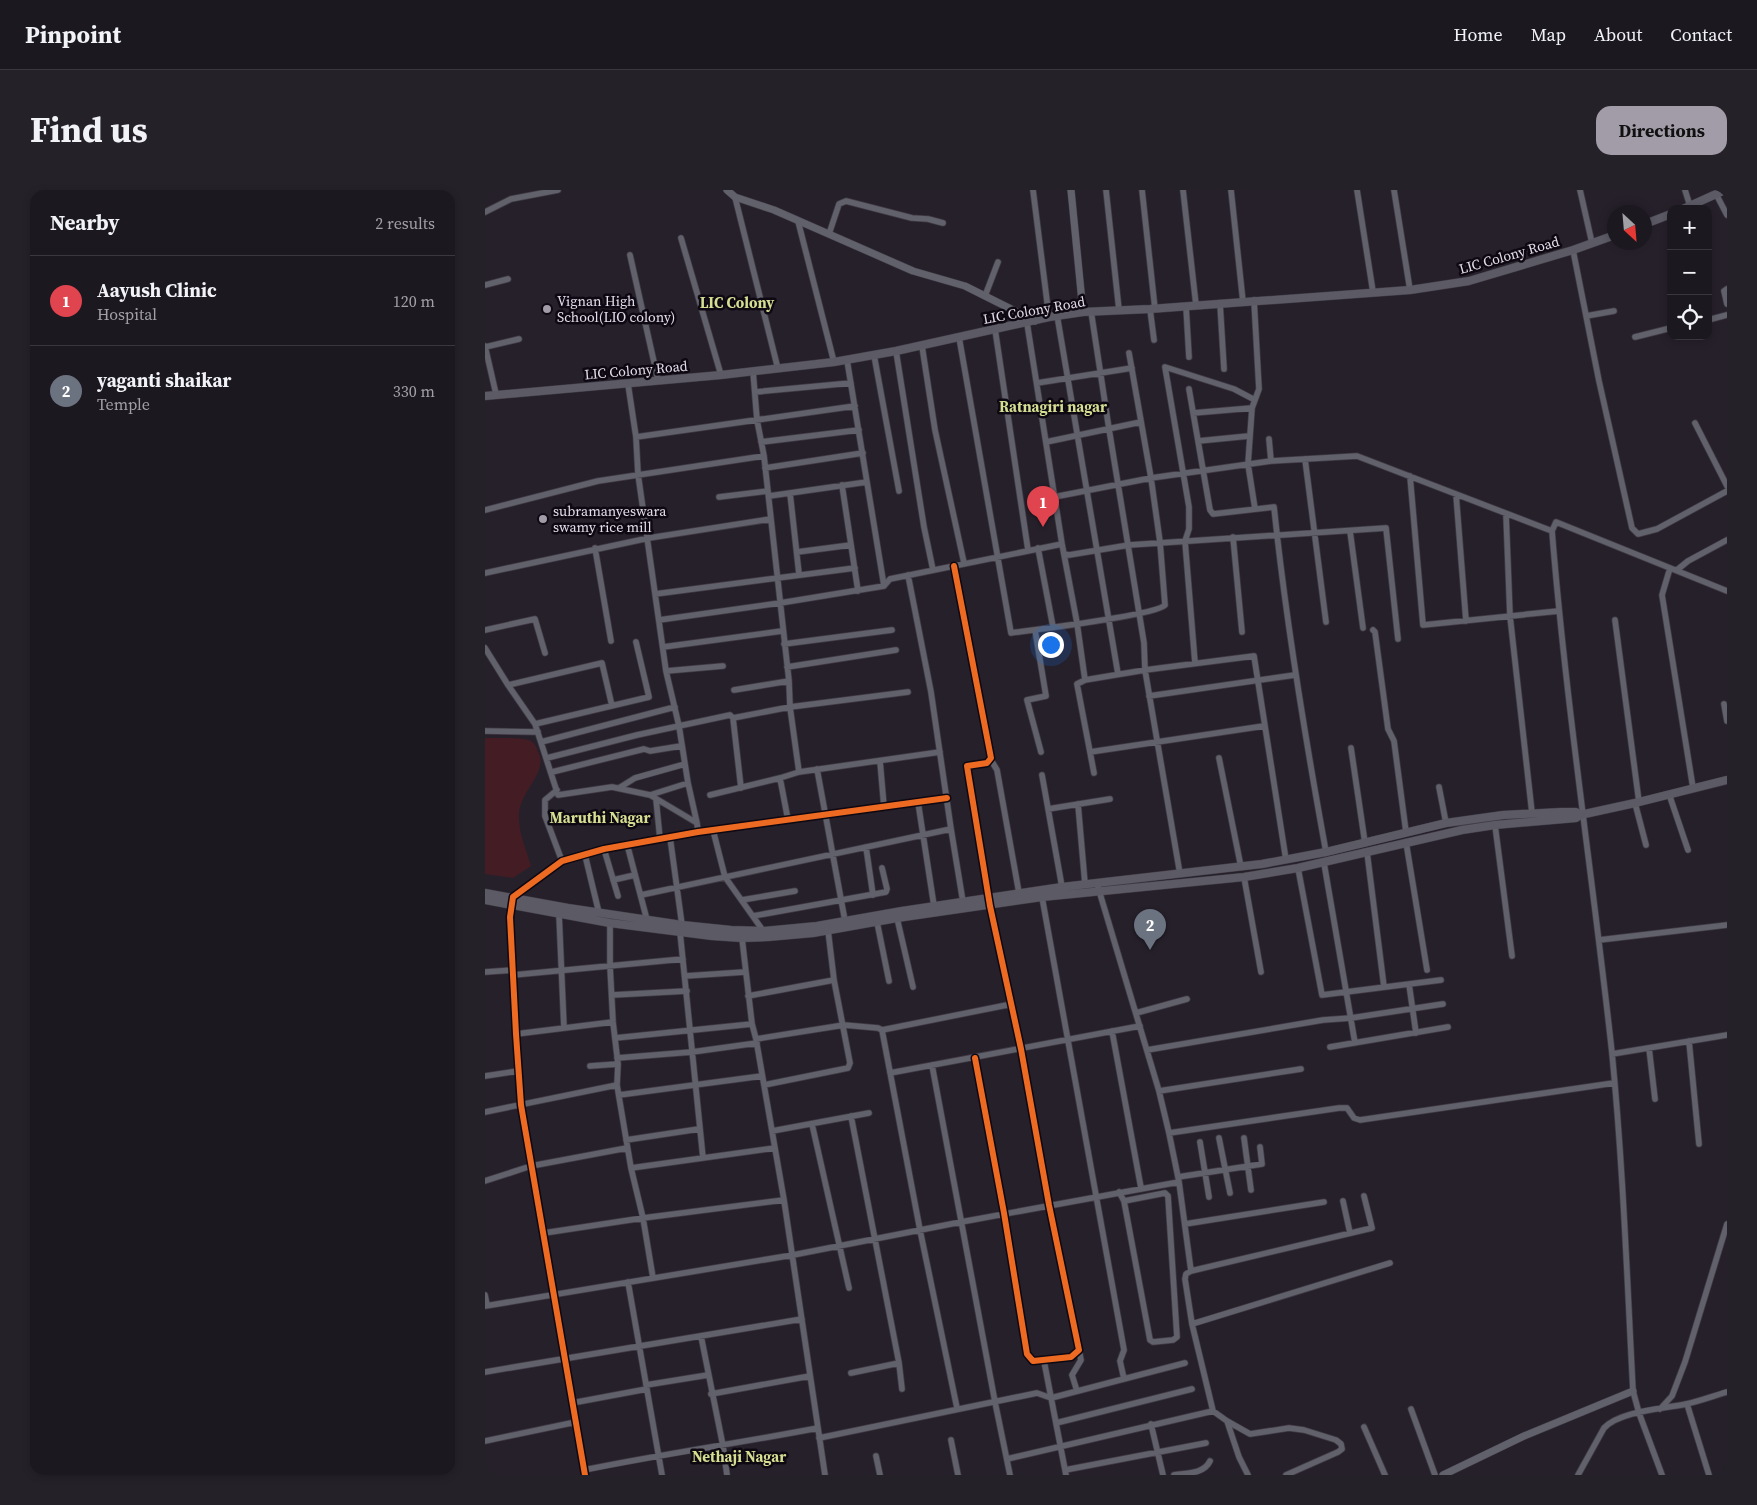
<!DOCTYPE html>
<html lang="en">
<head>
<meta charset="utf-8">
<style>
	:root { --surface:#1c1820; --page:#252129; --text:#f1f3f6; --muted:#a0a0a5; --line:#3a373e; --accent:#a29ba8 }
	body { margin:0; font-family:"Source Serif 4",serif; background:var(--page); color:var(--text) }
	.controls { position:absolute; right:15px; top:15px; display:grid; overflow:hidden; border-radius:10px; box-shadow:0 2px 8px #0003 }
	.controls button { width:45px; height:45px; display:grid; place-items:center; padding:0; border:0; border-bottom:1px solid var(--line); background:var(--surface); color:var(--text); font:25px sans-serif }
	.compass { position:absolute; left:1122px; top:15px; width:45px; height:45px; border-radius:50%; background:var(--surface); box-shadow:0 2px 8px #0003; rotate:154deg }
	.you { position:absolute; left:565px; top:454px; width:18px; height:18px; margin:-12px; border:4px solid #fff; border-radius:50%; background:#1a73e8; box-shadow:0 0 0 8px #1a73e833 }
	.badge { display:grid; place-items:center; width:32px; height:32px; border-radius:50%; background:var(--accent); color:#fff; font-size:16px; font-weight:700 }
	.pin { position:absolute; translate:-50% -41px; filter:drop-shadow(0 1px 2px #0008) }
	.pin::after { content:''; position:absolute; top:26px; width:18px; height:15px; background:inherit; clip-path:polygon(0 0,100% 0,50% 100%) }
	.list { margin:0; padding:0; list-style:none }
	h2 { display:flex; justify-content:space-between; align-items:center; height:65px; margin:0; padding:0 20px; font-size:21px }
	h2 small { font-size:16px; font-weight:400; color:var(--muted) }
	.list li { display:grid; grid-template-columns:32px 1fr auto; gap:15px; align-items:center; box-sizing:border-box; height:90px; padding:0 20px; border-top:1px solid var(--line) }
	.list b { display:block; font-size:19px; white-space:nowrap }
	.list p { margin:0; font-size:16px; white-space:nowrap; color:var(--muted) }
	.list em { font-size:16px; font-style:normal; color:var(--muted) }
	.icon { flex:none; width:28px; height:28px; fill:none; stroke:currentColor; stroke-width:2; stroke-linecap:round; stroke-linejoin:round }
	.map { position:relative; flex:none; width:1242px; height:1285px; overflow:hidden; border-radius:15px }
	header { display:flex; align-items:center; gap:30px; box-sizing:border-box; height:70px; padding:0 25px; background:var(--surface); border-bottom:1px solid var(--line) }
	header strong { font-size:24px }
	nav { display:flex; gap:28px; margin-inline-start:auto; font-size:18px }
	.intro { display:flex; align-items:center; justify-content:space-between; box-sizing:border-box; height:120px; padding:0 30px }
	h1 { margin:0; font-size:35px }
	.button { padding:12px 22px; border-radius:15px; background:var(--accent); color:#111; font-size:18px; font-weight:700 }
	main { display:flex; gap:30px; padding:0 30px }
	aside { flex:1; background:var(--surface); border-radius:15px; box-shadow:0 2px 8px #0003 }
	.map>svg:first-child { display:block }
	.green { fill:#431d23 }
	.lines { fill:none; stroke-linecap:round; stroke-linejoin:round }
	.minor-casing { stroke:#413b45; stroke-width:7 }
	.tertiary-casing { stroke:#413b45; stroke-width:8 }
	.secondary-casing { stroke:#413b45; stroke-width:9 }
	.minor { stroke:#61616b; stroke-width:5.5 }
	.tertiary { stroke:#61616b; stroke-width:7 }
	.secondary { stroke:#5b5a65; stroke-width:8 }
	.cycleway-casing { stroke:#0d0811; stroke-width:9 }
	.cycleway { stroke:#ed6a23; stroke-width:6 }
	.poi-dot { fill:#a29ba8; stroke:#0d0811; stroke-width:2 }
	.labels { text-anchor:middle; stroke-width:5; stroke-linejoin:round; paint-order:stroke }
	.street-label { font-size:14px; fill:#e4ddeb; stroke:#0d0811 }
	.poi-label { font-size:14px; fill:#e4ddeb; stroke:#0d0811; text-anchor:start }
	.neighbourhood-label { font-size:15px; font-weight:bold; fill:#d5df92; stroke:#0d0811 }
</style>
</head>
<body>
<header>
<strong>Pinpoint</strong>
<nav><a>Home</a><a>Map</a><a>About</a><a>Contact</a></nav>
</header>
<div class="intro"><h1>Find us</h1><a class="button">Directions</a></div>
<main>
<aside>
<h2>Nearby<small>2 results</small></h2>
<ul class="list">
<li><span class="badge" style="background:#e0444e">1</span><div><b>Aayush Clinic</b><p>Hospital</p></div><em>120 m</em></li>
<li><span class="badge" style="background:#6b7280">2</span><div><b>yaganti shaikar</b><p>Temple</p></div><em>330 m</em></li>
</ul>
</aside>
<div class="map">
<svg width="1242" height="1285" viewBox="0 0 1242 1285">
	<rect width="100%" height="100%" fill="#26202b"/>
	<path class="green" d="M0 548C9 548 40 547 46 551 51 554 52 559 54 564 62 583 35 602 34 624 33 642 41 659 46 676L28 688 0 684Z"/>
	<g class="lines">
		<g class="minor-casing">
			<path id="minor" d="M548 0 564 127
				M621 0 634 120
				M657 0 670 119
				M698 0 711 115
				M746 0 758 112
				M872 0 888 102
				M909 0 925 100
				M1095 0 1107 53
				M1200 0 1205 16
				M1231 4 1242 25
				M250 7 293 179
				M0 22 26 9 73 0
				M313 31 349 172
				M344 44 354 14 361 11 427 28 443 29 458 33
				M196 48 236 185
				M1088 60 1114 191 1147 338 1153 344 1172 339 1242 301
				M145 65 173 190
				M0 95 23 89
				M1242 99 1239 101 1242 114
				M500 106 513 72
				M769 110 774 199 767 218 763 274 770 319
				M735 113 739 179
				M701 116 704 167
				M665 119 669 150
				M606 121 624 239 659 453 660 480 695 684
				M572 125 633 484
				M1101 126 1129 121
				M1223 130 1242 125
				M542 133 577 354 592 433 600 490
				M510 139 543 360
				M474 147 526 443C548 440 672 425 680 415L675 352 666 288 644 163
				M1150 147 1186 138
				M0 156 11 204
				M437 156 450 240 479 373
				M0 157 34 149
				M411 161 439 337 448 380
				M389 165 414 301
				M362 170 399 396
				M268 181 272 230 279 266 304 491 305 517 314 582
				M552 193 647 178
				M143 194 151 247 153 284 181 481 194 536 203 593 212 633
				M704 199 725 320 728 324 789 317C801 433 820 547 841 662
				M270 202 366 193
				M708 223 767 218
				M1210 233 1242 296
				M151 247 370 216
				M784 249 786 271
				M713 251 764 246
				M276 252 374 240
				M561 252 656 232
				M820 269 841 432
				M280 278 378 263
				M925 286 938 435 1074 421
				M357 295 373 401
				M305 303 314 384
				M971 304 981 431
				M284 306 382 292
				M234 307 283 301
				M569 307 666 288 786 271 872 266 1067 341 1071 332 1242 401
				M0 320 113 291 279 266
				M1021 324 1025 426 1047 623
				M865 341 878 438
				M1067 341C1081 515 1108 689 1127 863 1138 975 1142 1088 1148 1201L1154 1223 1177 1285
				M748 347 757 442
				M110 358 126 451
				M553 358 568 437
				M312 362 366 355
				M579 364 584 365 644 355 901 338 913 449
				M469 376 506 568 502 573 482 576 505 716 536 859 564 1015 594 1160 586 1167 548 1171 542 1164 519 1023 490 868
				M1185 378 1177 405 1208 598
				M1192 380 1203 371 1242 350
				M0 383 164 348 286 329
				M423 385 446 502 466 639 478 712
				M170 404 370 378
				M174 430 295 413 399 396 405 389 577 354
				M1130 430 1154 612
				M0 440 50 429 60 463
				M550 440 561 506 542 510 556 562
				M888 440 890 442 903 539 909 551 921 642
				M299 454 407 440
				M178 457 297 441
				M0 458 23 495 50 534 73 605 127 597 165 605 212 633 213 642
				M710 473 700 351 704 339V317L680 177 749 199 770 210
				M302 477 411 460
				M181 481 238 476
				M23 495 117 473 127 516
				M249 500 304 491
				M664 506 810 485
				M1239 514 1242 531
				M248 528 256 598
				M50 534 164 507 151 452
				M0 541 53 542
				M56 552 190 517
				M866 558 880 653
				M605 562 779 536
				M62 568 152 545 245 525 248 528 305 517 423 502
				M734 568 756 677
				M506 570 512 580 534 703
				M395 571 399 617
				M332 579 360 731
				M67 582 159 559 165 561 196 556
				M609 583 592 494 600 490 660 480 769 466 801 670
				M557 585 577 697
				M295 588 303 630
				M954 597 961 633
				M134 598 150 588 200 574
				M72 600 60 610V626L77 671
				M1184 604 1203 660
				M165 605 203 593
				M225 605 295 588 314 582 455 562
				M171 609 175 649
				M433 612 449 716
				M1150 613 1161 655
				M593 614 600 694
				M563 619 625 609
				M1010 635 1027 766
				M228 640 240 687 279 742
				M185 647 197 735
				M921 652 942 780
				M142 654 162 730
				M381 657 388 705
				M119 659 133 706
				M882 662 899 797
				M100 665 114 723
				M839 673 870 853
				M813 678 837 805 956 790
				M759 687 776 782
				M128 690 150 685
				M613 697 674 901 684 943 694 992 706 1081 701 1084 700 1089 707 1134 728 1221 742 1231 754 1267 763 1285
				M156 705 466 639
				M557 707 639 1160 635 1171 639 1189
				M257 710 310 701
				M74 724 79 838
				M268 726 401 702 402 699 397 678
				M412 728 428 797
				M392 732 404 791
				M125 733V776L128 832 133 874 132 895 146 978 158 1028 168 1088
				M343 740 349 790
				M195 742 218 968
				M257 748 267 834 271 849 299 1010 340 1285
				M1114 750 1242 735
				M0 782 27 780
				M28 785 198 769
				M200 786 260 782
				M924 794 931 843
				M127 805 202 801
				M263 806 349 790 365 873 363 878 279 895
				M651 823 702 809
				M397 840 527 814
				M627 841 656 998
				M31 844 128 832
				M130 848 267 834
				M271 849 359 835 393 838 397 840 435 1040 472 1218
				M1204 851 1214 954
				M845 857 963 837
				M1164 858 1170 909
				M662 860 838 830 866 828 958 814
				M1127 864 1242 845
				M132 868 207 862 272 853
				M447 875 510 1212 525 1285
				M105 876 133 874
				M405 883 655 836
				M0 886 33 881
				M674 901 816 879
				M134 905 277 886
				M0 922 132 895
				M366 926 414 1173 417 1199
				M327 934 364 1098
				M287 941 384 923
				M684 943 854 918H862L869 928 875 930 1129 893
				M734 948 745 1003
				M759 948 766 1000
				M141 950 214 939
				M715 952 724 1007
				M146 978 290 958
				M693 987 777 974 775 957
				M0 991 46 976 142 958
				M634 1002 639 1011 665 1150 668 1152 688 1150 692 1147 683 1006 680 1003 639 1011
				M858 1011 865 1043
				M700 1034 839 1012
				M59 1043 158 1028 299 1010
				M706 1081 887 1038 879 1006
				M143 1092 177 1285
				M0 1105 2 1115
				M0 1116 308 1065 476 1032 694 992
				M707 1134 905 1073
				M216 1146 238 1256 242 1285
				M559 1171 581 1285
				M0 1182 317 1129
				M366 1183 414 1173
				M161 1195 223 1185
				M592 1201 587 1185 596 1170 594 1160
				M226 1204 325 1186
				M87 1213 162 1199
				M1202 1214 1224 1285
				M926 1219 950 1285
				M1175 1219 1187 1206 1200 1172 1242 1034
				M742 1231 765 1244 804 1238 819 1240 851 1250 856 1254 857 1259 853 1262 801 1285
				M571 1233 707 1199
				M666 1234 678 1285
				M879 1237 900 1285
				M334 1248 552 1203 566 1208 700 1173
				M466 1250 473 1285
				M0 1251 91 1232
				M391 1266 395 1285
				M522 1269 728 1221
				M99 1280C177 1264 255 1253 333 1238
				M580 1280 721 1253
				M100 1285 36 915 31 844 25 727 28 707 77 671 119 659 213 642 462 608
				M689 1285C702 1283 719 1284 725 1271
				M1093 1285 1119 1238C1135 1221 1178 1219 1201 1214 1215 1211 1228 1206 1242 1202"/>
		</g>
		<g class="tertiary-casing">
			<path id="tertiary" d="M242 0 250 7 289 20 428 81 480 96 550 131
				M586 0 598 122
				M958 1285 1039 1246 1148 1201"/>
		</g>
		<g class="secondary-casing">
			<path id="secondary" d="M1198 19 1240 0
				M1160 34 1186 24
				M0 206 236 185 349 172 411 161 564 127 598 122 665 119 925 100 984 91 1088 60 1130 45
				M0 703 83 718 197 735 246 740 279 741 332 736 417 721 577 697 777 674 841 662 961 633 1018 625 1076 622H1091L1095 625
				M0 710 125 733 227 746 257 748 283 747 328 743 412 728 557 707 759 687 813 678 977 640 1010 635 1091 628 1095 625 1150 613 1242 590"/>
		</g>
		<use href="#minor" class="minor"/>
		<use href="#tertiary" class="tertiary"/>
		<use href="#secondary" class="secondary"/>
		<g class="cycleway-casing">
			<path id="cycleway" d="M469 376 506 568 502 573 482 576 505 716 536 859 564 1015 594 1160 586 1167 548 1171 542 1164 519 1023 490 868
				M100 1285 36 915 31 844 25 727 28 707 77 671 119 659 213 642 462 608"/>
		</g>
		<use href="#cycleway" class="cycleway"/>
	</g>
	<g class="poi-dot">
		<circle cx="62" cy="119" r="5"/>
		<circle cx="58" cy="329" r="5"/>
	</g>
	<g class="labels">
		<g class="street-label">
			<text transform="translate(1024 65) rotate(-16)" y="5">LIC Colony Road</text>
			<text transform="translate(549 120) rotate(-10)" y="5">LIC Colony Road</text>
			<text transform="translate(151 180) rotate(-5)" y="5">LIC Colony Road</text>
		</g>
		<g class="poi-label">
			<text x="72" y="116">Vignan High<tspan x="72" dy="16">School(LIO colony)</tspan></text>
			<text x="68" y="326">subramanyeswara<tspan x="68" dy="16">swamy rice mill</tspan></text>
		</g>
		<g class="neighbourhood-label">
			<text x="252" y="118">LIC Colony</text>
			<text x="568" y="222">Ratnagiri nagar</text>
			<text x="115" y="633">Maruthi Nagar</text>
			<text x="254" y="1272">Nethaji Nagar</text>
		</g>
	</g>
</svg>
<div class="controls">
<button>+</button>
<button>−</button>
<button><svg class="icon" aria-label="locate" viewBox="0 0 24 24"><circle cx="12" cy="12" r="6"/><path d="M12 2v4M12 18v4M2 12h4M18 12h4"/></svg></button>
</div>
<svg class="compass" viewBox="-18 -18 36 36"><path d="M0-13l5 13h-10z" fill="#e53935"/><path d="M0 13l5-13h-10z" fill="#a0a0a5"/></svg>
<div class="you"></div>
<div class="pin badge" style="left:558px;top:337px;background:#e0444e">1</div>
<div class="pin badge" style="left:665px;top:760px;background:#6b7280">2</div>
</div>
</main>
</body>
</html>
